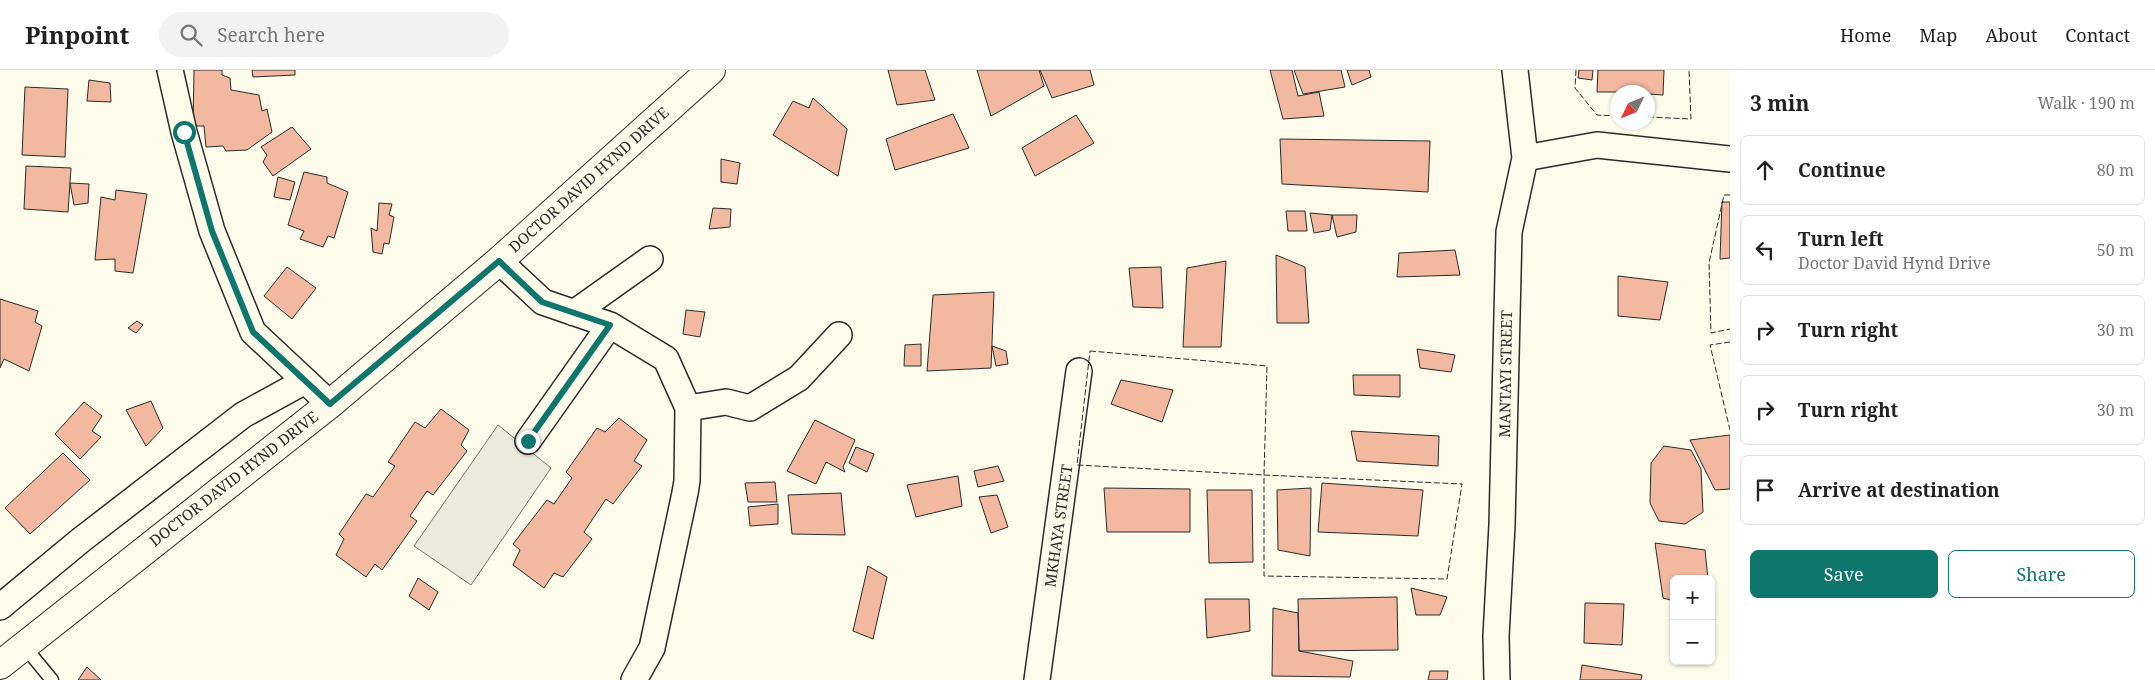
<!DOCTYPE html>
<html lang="en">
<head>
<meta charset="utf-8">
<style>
	:root { --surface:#fff; --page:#f2f2f2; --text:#222; --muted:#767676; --line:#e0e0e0; --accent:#0f766e }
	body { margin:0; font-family:"Noto Serif",serif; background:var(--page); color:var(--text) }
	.controls { position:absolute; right:15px; bottom:15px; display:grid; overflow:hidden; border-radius:8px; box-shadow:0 1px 4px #0004 }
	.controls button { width:45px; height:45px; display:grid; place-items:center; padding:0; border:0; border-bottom:1px solid var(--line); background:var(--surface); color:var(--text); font:25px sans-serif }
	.compass { position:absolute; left:1610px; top:15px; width:45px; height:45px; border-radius:50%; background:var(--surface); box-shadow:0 1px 4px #0004; rotate:227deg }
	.stop { position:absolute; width:15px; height:15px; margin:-11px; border:4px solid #0f766e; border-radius:50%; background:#fff }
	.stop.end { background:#0f766e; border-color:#fff; box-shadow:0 1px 5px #0008 }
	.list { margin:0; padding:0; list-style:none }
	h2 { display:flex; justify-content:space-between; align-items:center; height:65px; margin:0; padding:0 20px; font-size:21px }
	h2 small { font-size:16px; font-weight:400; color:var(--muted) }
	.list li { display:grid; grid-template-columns:32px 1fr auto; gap:15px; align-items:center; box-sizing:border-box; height:70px; margin:0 10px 10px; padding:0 10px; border:1px solid var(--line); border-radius:8px }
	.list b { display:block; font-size:19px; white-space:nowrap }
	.list p { margin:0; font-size:16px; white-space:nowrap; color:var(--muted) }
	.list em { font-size:16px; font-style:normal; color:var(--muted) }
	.actions { display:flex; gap:10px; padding:15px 20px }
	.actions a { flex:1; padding:11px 0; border:1px solid var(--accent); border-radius:8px; text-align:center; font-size:18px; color:var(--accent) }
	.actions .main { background:var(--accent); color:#fff }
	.icon { flex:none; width:28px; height:28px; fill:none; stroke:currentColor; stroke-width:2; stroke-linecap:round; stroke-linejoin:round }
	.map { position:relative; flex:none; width:1730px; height:610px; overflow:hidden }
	header { display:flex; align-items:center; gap:30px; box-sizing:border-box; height:70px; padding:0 25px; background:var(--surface); border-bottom:1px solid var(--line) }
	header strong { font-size:24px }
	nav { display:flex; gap:28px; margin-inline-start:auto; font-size:18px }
	.search { width:350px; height:45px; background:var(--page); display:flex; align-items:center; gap:12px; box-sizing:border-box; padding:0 18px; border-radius:28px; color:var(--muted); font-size:19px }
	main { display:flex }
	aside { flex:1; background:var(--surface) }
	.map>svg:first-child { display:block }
	.parking { fill:#eceadb; stroke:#74746e }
	.building { fill:#f2b8a0; stroke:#2b2b2b }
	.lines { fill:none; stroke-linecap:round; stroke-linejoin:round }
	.lane-casing { stroke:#2b2b2b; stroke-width:15 }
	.street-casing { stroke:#2b2b2b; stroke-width:28 }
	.secondary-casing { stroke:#2b2b2b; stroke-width:30 }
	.lane { stroke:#fdfbea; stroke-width:12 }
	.street { stroke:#fdfbea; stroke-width:25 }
	.secondary { stroke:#fdfbea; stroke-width:28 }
	.fence { stroke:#2b2b2b; stroke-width:1; stroke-dasharray:6 2.5; stroke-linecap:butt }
	.route { stroke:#0f766e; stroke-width:6 }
	.labels { text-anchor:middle; stroke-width:4; stroke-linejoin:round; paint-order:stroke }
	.street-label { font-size:15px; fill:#2b2b2b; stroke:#fdfbea }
</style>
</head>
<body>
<header>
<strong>Pinpoint</strong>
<div class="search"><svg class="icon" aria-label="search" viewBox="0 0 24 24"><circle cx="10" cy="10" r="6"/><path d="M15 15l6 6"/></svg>Search here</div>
<nav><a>Home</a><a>Map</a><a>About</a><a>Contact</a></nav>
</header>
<main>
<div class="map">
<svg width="1730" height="610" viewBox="0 0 1730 610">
	<rect width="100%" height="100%" fill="#fdfbea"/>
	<path class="parking" d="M498 355 551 398 471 515 414 476Z"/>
	<path class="building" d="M194 0H222V5L230 8 231 20 259 25 262 41 267 39 272 62 247 80 226 81 223 76 206 77 204 56H193Z
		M252 0H295V5L253 7Z
		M888 0H925L935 30 897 35Z
		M977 0H1039L1044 16 991 46Z
		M1040 0H1090L1094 15 1052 28Z
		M1270 0H1292L1298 26 1319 22 1324 46 1283 49Z
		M1294 0H1341L1345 17 1303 24Z
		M1347 0H1369L1371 7 1352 15Z
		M1579 0H1593L1592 10 1578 8Z
		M1598 0H1664L1663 25 1648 24V22H1597Z
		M89 10 110 13 111 32 87 31Z
		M25 17 68 19 65 87 22 85Z
		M813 28 847 59 838 106 773 65 793 31 809 38Z
		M953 44 969 78 895 100 886 69Z
		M1076 45 1094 73 1035 106 1022 78Z
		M292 57 311 79 273 106 263 92 267 85 261 77Z
		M1280 69 1430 71 1428 122 1282 114Z
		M721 89 740 93 737 114 721 112Z
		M26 96 71 98 68 142 24 139Z
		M304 102 327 107V113L348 122 334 168 328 166 323 177 300 169 304 161 288 155Z
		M278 107 295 112 290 130 274 127Z
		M70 113 89 114 88 133 74 135Z
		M116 120 147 124 133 203 115 201V189L95 190 101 127 115 130Z
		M1722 132H1730V188L1720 189Z
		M379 133 392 134 389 145 394 147 389 174 384 173 382 184 373 182 371 158 377 161Z
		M713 138 731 139 730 157 709 159Z
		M1286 141H1305L1307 161H1288Z
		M1310 143 1332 145 1330 160 1314 163Z
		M1332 145H1357L1356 162 1337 167Z
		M1455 180 1460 205 1397 207 1399 183Z
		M1276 185 1305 197 1309 253H1277Z
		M1226 191 1221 277H1183L1187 198Z
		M287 197 316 218 292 249 264 226Z
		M1161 197 1163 238 1133 237 1129 198Z
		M1618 206 1668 212 1660 250 1618 246Z
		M994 222 991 298 927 301 933 225Z
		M0 229 38 241 35 252 42 256 29 301 4 289 0 298Z
		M686 240 705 242 700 267 683 264Z
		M137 251 143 255 136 263 128 258Z
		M921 274V296H904L905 275Z
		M992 276 1006 281 1008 294 996 296Z
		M1417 279 1455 285 1451 302 1420 298Z
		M1353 305H1400V327L1354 325Z
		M1121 310 1173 320 1162 352 1111 334Z
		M151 331 163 358 146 376 126 340Z
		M84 332 102 346 92 361 101 367 80 389 55 364Z
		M441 339 469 360 461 375 467 381 433 425 427 421 410 446 417 451 382 500 375 494 366 507 336 485 344 469 339 464 366 424 373 427 395 396 388 392 415 352 425 358Z
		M619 348 647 370 634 391 642 396 613 434 606 429 584 462 592 469 563 507 554 503 544 518 513 495 520 480 513 474 547 430 554 434 572 408 566 402 597 358 605 362Z
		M815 350 855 370 843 397 845 402 826 392 816 414 787 401Z
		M1351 361 1439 366 1438 396 1357 391Z
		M1730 365V419L1715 420 1690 370Z
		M1664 376 1691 380 1701 399 1703 442 1685 454 1659 451 1650 433 1651 393Z
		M856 377 874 384 867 402 849 393Z
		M63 383 90 410 30 464 5 438Z
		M998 396 1004 411 978 417 974 401Z
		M958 406 962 436 916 447 907 415Z
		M775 412 777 432H748L745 413Z
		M1322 413 1423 420 1418 466 1318 462Z
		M1104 418 1190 419V462H1107Z
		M1311 418 1310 486 1278 480 1277 420Z
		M1207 420H1252L1253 492 1209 493Z
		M841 423 845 465 792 464 788 425Z
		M997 425 1008 457 991 463 979 427Z
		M778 434V454L750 456 748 437Z
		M1655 473 1705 480 1708 509H1674V531L1663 528Z
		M868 496 887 507 873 569 853 561Z
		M418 508 438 522 429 540 409 526Z
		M1411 518 1447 527 1440 545H1416Z
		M1397 527 1398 580 1299 581 1298 529Z
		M1205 529H1249L1250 561 1207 568Z
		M1585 533 1624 534 1622 575 1584 573Z
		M1273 538 1298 543 1299 581 1353 591 1350 607 1272 606Z
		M1582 595 1642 605 1641 610H1580Z
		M87 597 101 610H78Z
		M1430 601H1448L1447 610H1428Z"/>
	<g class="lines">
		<g class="lane-casing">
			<path id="lane" d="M24 576 52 610"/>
		</g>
		<g class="street-casing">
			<path id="street" d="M170 0 184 62 212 161 253 262 330 334
				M1525 88 1597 75 1730 89
				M499 191 543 232 610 255 666 289 688 338 687 411 685 423 652 578 634 610
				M574 243 650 189
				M688 338 726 332 750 338 799 308 839 265
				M528 371 610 255
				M0 537 81 470 243 345 305 311
				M1037 610 1079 301
				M1497 610 1496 566 1502 455 1509 162 1525 88 1515 0"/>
		</g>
		<g class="secondary-casing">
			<path id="secondary" d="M0 595 330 334 499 191 711 0"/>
		</g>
		<use href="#lane" class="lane"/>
		<use href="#street" class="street"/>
		<use href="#secondary" class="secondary"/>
		<path class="fence" d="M1576 0 1575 18 1597 45 1618 46
			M1648 47 1691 49 1689 0
			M1730 125H1724L1709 193 1711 263 1730 259
			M1730 272 1710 275 1730 360
			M1090 281 1267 296 1264 405 1077 395Z
			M1264 405 1462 414 1447 509 1264 506Z"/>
	</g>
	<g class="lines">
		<path class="route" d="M184 62 212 161 253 262 330 334 499 191 542 232 610 255 528 371"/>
	</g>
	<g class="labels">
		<g class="street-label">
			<text transform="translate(589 110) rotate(-42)" y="5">DOCTOR DAVID HYND DRIVE</text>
			<text transform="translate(1506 304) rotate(-89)" y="5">MANTAYI STREET</text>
			<text transform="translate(234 409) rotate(-38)" y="5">DOCTOR DAVID HYND DRIVE</text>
			<text transform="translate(1059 456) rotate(-82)" y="5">MKHAYA STREET</text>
		</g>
	</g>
</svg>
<div class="controls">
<button>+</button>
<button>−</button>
</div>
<svg class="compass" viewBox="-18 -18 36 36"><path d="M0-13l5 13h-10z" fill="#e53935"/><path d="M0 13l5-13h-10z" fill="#767676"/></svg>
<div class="stop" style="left:184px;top:62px"></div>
<div class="stop end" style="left:528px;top:371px"></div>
</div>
<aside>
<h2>3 min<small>Walk · 190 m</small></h2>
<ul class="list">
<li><svg class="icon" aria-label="ahead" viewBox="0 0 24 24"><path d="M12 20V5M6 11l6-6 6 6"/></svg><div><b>Continue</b></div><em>80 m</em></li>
<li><svg class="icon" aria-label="left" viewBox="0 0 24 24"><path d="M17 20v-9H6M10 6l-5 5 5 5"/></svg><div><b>Turn left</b><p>Doctor David Hynd Drive</p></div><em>50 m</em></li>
<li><svg class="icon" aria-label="right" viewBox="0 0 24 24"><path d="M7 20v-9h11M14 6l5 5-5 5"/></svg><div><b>Turn right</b></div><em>30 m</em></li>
<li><svg class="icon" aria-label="right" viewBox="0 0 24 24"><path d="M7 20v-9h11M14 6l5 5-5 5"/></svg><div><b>Turn right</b></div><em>30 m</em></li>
<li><svg class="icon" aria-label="arrive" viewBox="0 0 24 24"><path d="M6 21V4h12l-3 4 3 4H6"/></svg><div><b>Arrive at destination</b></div></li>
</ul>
<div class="actions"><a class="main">Save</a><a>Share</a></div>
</aside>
</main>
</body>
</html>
